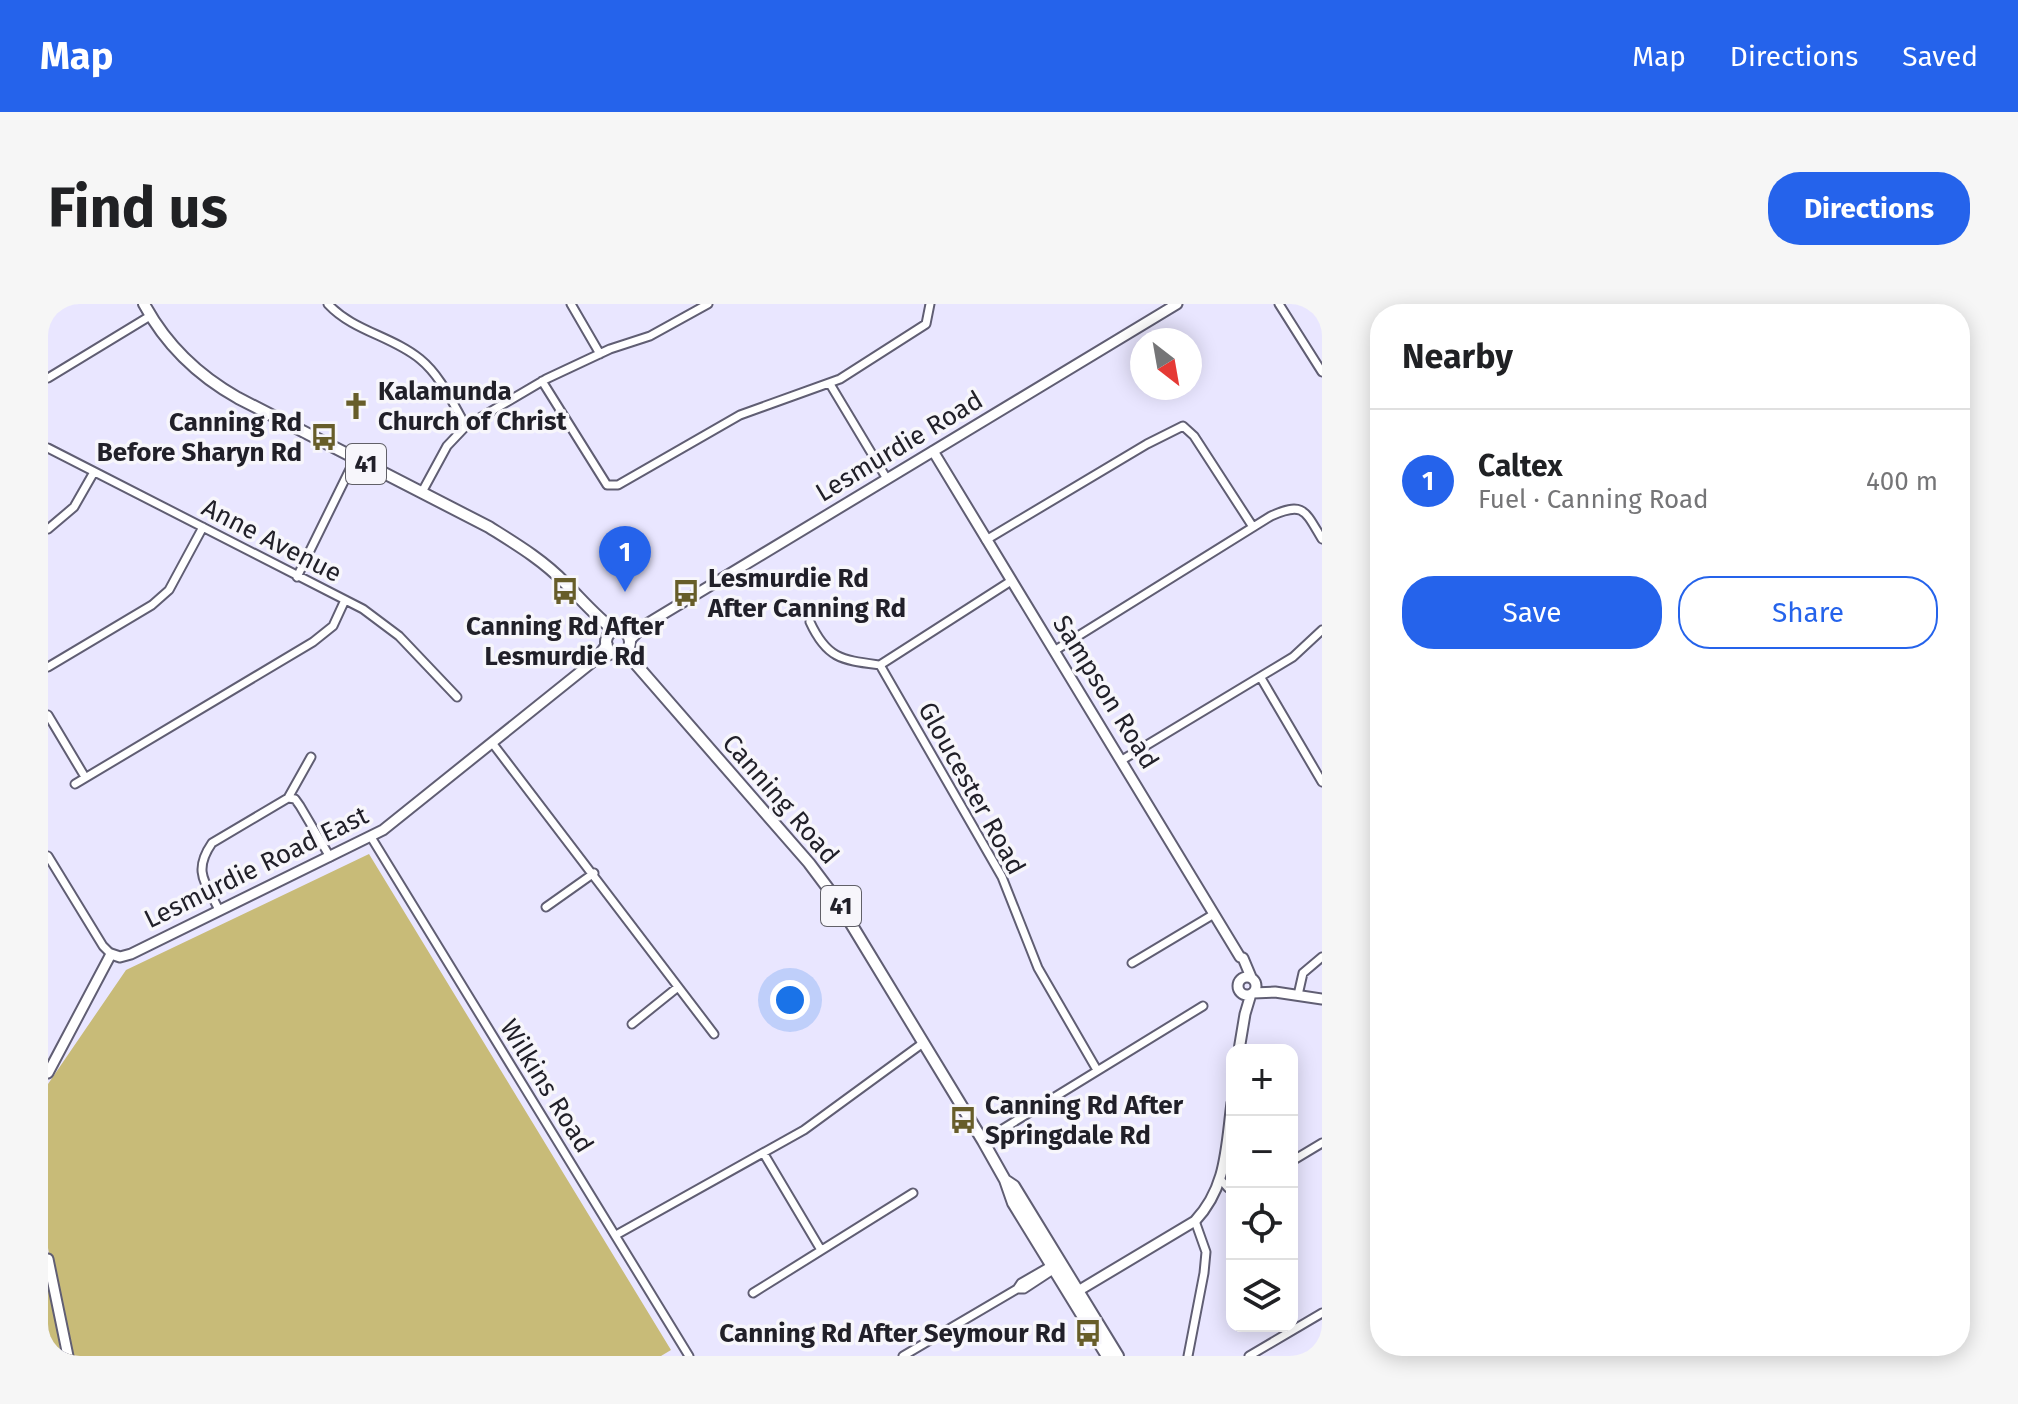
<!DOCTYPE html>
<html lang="en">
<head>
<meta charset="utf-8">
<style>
	:root { --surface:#fff; --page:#f6f6f6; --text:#202124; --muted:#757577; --line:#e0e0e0; --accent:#2563eb }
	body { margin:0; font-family:"Fira Sans",sans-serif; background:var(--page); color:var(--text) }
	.controls { position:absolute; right:24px; bottom:24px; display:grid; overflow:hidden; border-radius:16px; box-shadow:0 4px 20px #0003 }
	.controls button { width:72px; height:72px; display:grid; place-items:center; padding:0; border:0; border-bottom:2px solid var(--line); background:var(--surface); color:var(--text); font:40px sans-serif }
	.compass { position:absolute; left:1082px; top:24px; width:72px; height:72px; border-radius:50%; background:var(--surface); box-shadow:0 4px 20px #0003; rotate:149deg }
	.you { position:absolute; left:742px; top:696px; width:28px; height:28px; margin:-20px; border:6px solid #fff; border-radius:50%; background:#1a73e8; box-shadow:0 0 0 12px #1a73e833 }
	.badge { display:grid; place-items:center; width:52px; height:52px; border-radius:50%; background:var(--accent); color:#fff; font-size:26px; font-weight:700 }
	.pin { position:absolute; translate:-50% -66px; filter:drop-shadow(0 2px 4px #0008) }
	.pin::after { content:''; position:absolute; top:42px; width:28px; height:24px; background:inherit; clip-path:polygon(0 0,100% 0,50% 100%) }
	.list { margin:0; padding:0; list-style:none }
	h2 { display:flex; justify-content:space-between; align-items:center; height:104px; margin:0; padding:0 32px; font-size:34px }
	h2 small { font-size:26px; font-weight:400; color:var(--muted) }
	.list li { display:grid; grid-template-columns:52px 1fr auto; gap:24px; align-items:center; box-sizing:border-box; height:144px; padding:0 32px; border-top:2px solid var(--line) }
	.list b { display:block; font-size:30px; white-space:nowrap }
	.list p { margin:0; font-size:26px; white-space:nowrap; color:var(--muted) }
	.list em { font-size:26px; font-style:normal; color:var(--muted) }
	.actions { display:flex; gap:16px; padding:24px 32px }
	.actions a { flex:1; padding:18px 0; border:2px solid var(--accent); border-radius:32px; text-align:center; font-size:28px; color:var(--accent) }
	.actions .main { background:var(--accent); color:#fff }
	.icon { flex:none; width:44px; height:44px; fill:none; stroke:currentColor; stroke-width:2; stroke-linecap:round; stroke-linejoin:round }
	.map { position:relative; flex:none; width:1274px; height:1052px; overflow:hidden; border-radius:32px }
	header { display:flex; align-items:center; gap:48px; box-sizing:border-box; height:112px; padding:0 40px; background:var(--accent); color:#fff }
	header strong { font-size:38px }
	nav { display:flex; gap:44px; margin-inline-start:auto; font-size:28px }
	.intro { display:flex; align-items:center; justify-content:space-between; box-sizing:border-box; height:192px; padding:0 48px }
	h1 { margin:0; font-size:56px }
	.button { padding:20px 36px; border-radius:32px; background:var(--accent); color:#fff; font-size:28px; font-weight:700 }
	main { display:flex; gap:48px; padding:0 48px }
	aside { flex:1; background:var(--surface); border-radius:32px; box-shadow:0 4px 20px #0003 }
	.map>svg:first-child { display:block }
	.forest { fill:#c8bb78 }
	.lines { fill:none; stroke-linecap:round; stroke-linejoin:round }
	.street-casing { stroke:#605e73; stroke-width:11 }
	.secondary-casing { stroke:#605e73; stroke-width:13 }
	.primary-casing { stroke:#605e73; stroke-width:14 }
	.street { stroke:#fff; stroke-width:7 }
	.secondary { stroke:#fff; stroke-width:9 }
	.primary { stroke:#fff; stroke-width:10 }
	.labels { text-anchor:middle; stroke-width:7; stroke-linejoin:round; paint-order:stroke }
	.shield { fill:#f7f6fb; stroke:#616068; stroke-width:2 }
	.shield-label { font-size:24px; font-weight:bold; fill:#212029 }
	.poi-label { font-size:26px; font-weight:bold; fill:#212029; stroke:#f7f6fb; text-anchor:start }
	.street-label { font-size:26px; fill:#212029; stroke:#f7f6fb }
</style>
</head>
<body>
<header>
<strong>Map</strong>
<nav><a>Map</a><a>Directions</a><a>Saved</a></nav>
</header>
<div class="intro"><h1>Find us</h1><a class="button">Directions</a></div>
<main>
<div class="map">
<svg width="1274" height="1052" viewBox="0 0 1274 1052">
	<rect width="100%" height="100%" fill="#e9e6ff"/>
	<path class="forest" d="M321 550 623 1046 613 1052H20L0 944V780L78 666Z
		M0 983 5 997 13 1052H0Z"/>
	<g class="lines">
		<g class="street-casing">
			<path id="street" d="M280 0C305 27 344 32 372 55 393 72 405 100 418 122
				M523 0 552 50
				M1231 0 1274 68
				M0 74 102 12
				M494 77 559 181H570L692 111 792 75 878 20 882 0
				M782 80 839 175
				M0 144 315 305 351 332 409 393
				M374 188 399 142 418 122 498 75 562 45 602 32 660 0
				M0 225 26 203 46 168
				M938 236 1099 140 1135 122 1146 132 1205 223
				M249 273 307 155
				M963 277 832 361 954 573 990 664 1049 766
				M762 318C779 355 794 356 832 361
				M1006 347 1223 212C1256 197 1257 207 1274 235
				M0 363 104 301 121 286 155 223
				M1213 374 1274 478
				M0 411 37 473
				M445 440 666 730
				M263 453 240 494 247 495 252 502 282 553
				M1074 456 1245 353 1274 326
				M27 480 265 338 285 322 297 296
				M323 533 641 1052
				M0 552 55 642 63 650
				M498 603 546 569
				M171 606C158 579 144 568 164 539L240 494
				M1084 659 1166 610
				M1250 691 1255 669 1274 653
				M584 720 630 683
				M935 837 1155 702
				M716 850 773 946
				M1244 857 1274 839
				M1173 876 1180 884H1184
				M568 931 756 826 875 739
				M969 985 973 979 1006 960
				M705 989 865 889
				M855 1052 969 985H976L1008 964
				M1140 1052 1156 969 1158 948 1147 917
				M1201 1052 1274 1009"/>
		</g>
		<g class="secondary-casing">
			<path id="secondary" d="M885 147 1192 653 1195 654 1203 673
				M576 328 594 322
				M582 336 597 321 1129 0
				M547 356 566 349
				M1190 682a9 9 0 1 1 18 0a9 9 0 1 1-18 0Z
				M1205 689 1227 688 1274 695
				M1191 746 1197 710 1203 690
				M0 769 63 650 72 653 83 650 335 526 547 356 559 340
				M0 955 20 1052
				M1025 990 1147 917C1179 883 1178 843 1184 799"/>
		</g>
		<g class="primary-casing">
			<path id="primary" d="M96 0C118 41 149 71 190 94L441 223C468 240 495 256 517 279 534 296 548 313 567 327
				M558 338a12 12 0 1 1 24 0a12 12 0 1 1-24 0Z
				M572 350 586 358 761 559 788 595 935 837 957 876 965 899 1059 1052
				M957 876 966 882 1070 1052"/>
		</g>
		<use href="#street" class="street"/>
		<use href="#secondary" class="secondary"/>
		<use href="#primary" class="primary"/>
	</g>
	<defs>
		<g id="church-bare" transform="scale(2.16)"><path d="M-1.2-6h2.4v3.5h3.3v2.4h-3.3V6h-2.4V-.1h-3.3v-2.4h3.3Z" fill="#675d29" stroke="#f7f6fb" stroke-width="2.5" paint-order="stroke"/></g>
		<g id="bus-bare" transform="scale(2.16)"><path d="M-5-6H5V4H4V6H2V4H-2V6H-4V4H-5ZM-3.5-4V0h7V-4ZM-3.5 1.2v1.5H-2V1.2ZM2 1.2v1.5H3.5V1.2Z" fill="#675d29" stroke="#f7f6fb" stroke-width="2.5" paint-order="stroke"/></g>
	</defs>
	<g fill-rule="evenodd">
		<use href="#church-bare" x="308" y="102"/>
		<use href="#bus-bare" x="276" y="133"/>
		<use href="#bus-bare" x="517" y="287"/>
		<use href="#bus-bare" x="638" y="289"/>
		<use href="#bus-bare" x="915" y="816"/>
		<use href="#bus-bare" x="1040" y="1029"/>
	</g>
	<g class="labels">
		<g class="shield">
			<rect x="298" y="140" width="40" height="40" rx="6"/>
			<rect x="773" y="582" width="40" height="40" rx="6"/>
		</g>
		<g class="shield-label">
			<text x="318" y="168">41</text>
			<text x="793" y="610">41</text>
		</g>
		<g class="poi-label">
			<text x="330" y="96">Kalamunda<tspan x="330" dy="30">Church of Christ</tspan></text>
			<text x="254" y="127" text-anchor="end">Canning Rd<tspan x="254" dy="30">Before Sharyn Rd</tspan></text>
			<text x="660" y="283">Lesmurdie Rd<tspan x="660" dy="30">After Canning Rd</tspan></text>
			<text x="517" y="331" text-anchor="middle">Canning Rd After<tspan x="517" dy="30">Lesmurdie Rd</tspan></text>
			<text x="937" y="810">Canning Rd After<tspan x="937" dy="30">Springdale Rd</tspan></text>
			<text x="1018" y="1038" text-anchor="end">Canning Rd After Seymour Rd</text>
		</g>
		<g class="street-label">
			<text transform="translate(851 142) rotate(-31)" y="9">Lesmurdie Road</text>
			<text transform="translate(224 236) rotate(27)" y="9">Anne Avenue</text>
			<text transform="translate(1058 388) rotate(58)" y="9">Sampson Road</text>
			<text transform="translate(924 484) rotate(61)" y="9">Gloucester Road</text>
			<text transform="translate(733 495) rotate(49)" y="9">Canning Road</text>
			<text transform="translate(208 563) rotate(-26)" y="9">Lesmurdie Road East</text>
			<text transform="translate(499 782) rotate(58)" y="9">Wilkins Road</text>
		</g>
	</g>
</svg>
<div class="controls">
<button>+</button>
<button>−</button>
<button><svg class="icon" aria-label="locate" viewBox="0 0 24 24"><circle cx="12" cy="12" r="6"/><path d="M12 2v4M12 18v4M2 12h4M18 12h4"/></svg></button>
<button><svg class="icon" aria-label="layers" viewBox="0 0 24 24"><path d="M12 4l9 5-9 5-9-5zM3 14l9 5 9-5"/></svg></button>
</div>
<svg class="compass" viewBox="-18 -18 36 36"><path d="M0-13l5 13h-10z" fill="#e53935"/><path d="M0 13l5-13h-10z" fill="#757577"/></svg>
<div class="you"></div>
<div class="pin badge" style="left:577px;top:288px">1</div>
</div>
<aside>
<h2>Nearby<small></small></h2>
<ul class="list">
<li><span class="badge">1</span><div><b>Caltex</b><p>Fuel · Canning Road</p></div><em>400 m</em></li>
</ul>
<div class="actions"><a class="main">Save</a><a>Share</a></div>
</aside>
</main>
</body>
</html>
